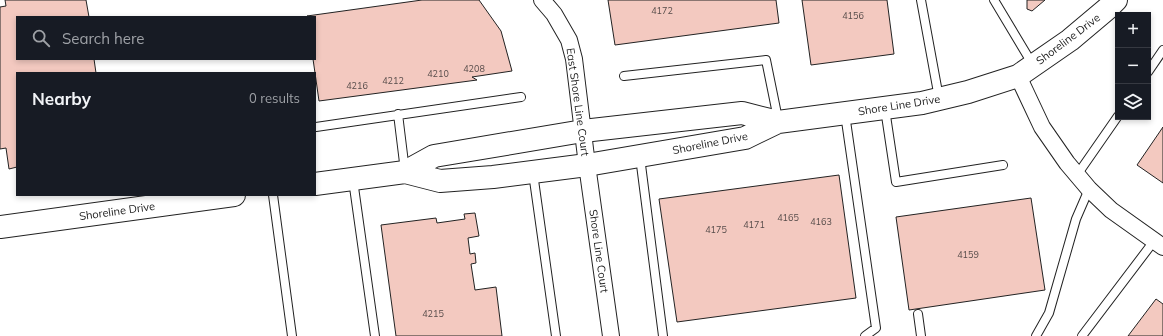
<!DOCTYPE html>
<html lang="en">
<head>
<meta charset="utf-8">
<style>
	:root { --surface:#171b24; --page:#242831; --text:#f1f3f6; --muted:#9ea1a6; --line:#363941 }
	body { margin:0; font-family:Mulish,sans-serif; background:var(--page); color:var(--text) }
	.controls { position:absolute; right:12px; top:12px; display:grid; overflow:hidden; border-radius:0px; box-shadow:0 2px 6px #0003 }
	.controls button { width:36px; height:36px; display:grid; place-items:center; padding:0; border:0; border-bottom:1px solid var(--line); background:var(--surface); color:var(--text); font:20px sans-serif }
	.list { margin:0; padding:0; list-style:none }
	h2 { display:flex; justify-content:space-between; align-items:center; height:52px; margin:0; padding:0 16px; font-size:17px }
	h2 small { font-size:13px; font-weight:400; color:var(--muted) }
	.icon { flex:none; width:22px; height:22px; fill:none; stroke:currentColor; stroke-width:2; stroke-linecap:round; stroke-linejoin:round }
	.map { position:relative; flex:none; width:1163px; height:336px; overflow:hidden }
	.search { position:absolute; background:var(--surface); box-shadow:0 2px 6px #0003; left:16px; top:16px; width:300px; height:44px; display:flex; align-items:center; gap:10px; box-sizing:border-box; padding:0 14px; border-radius:0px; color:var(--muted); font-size:15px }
	.panel { position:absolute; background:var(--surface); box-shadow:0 2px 6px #0003; left:16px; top:72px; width:300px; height:124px; border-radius:0px }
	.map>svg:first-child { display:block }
	.building { fill:#f3c9c0; stroke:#222 }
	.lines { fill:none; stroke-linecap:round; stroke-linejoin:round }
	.lane-casing { stroke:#222; stroke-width:10 }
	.street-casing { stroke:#222; stroke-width:18 }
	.secondary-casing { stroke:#222; stroke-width:24 }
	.lane { stroke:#fff; stroke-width:8 }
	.street { stroke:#fff; stroke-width:16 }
	.secondary { stroke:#fff; stroke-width:22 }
	.labels { text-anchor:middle; stroke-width:3; stroke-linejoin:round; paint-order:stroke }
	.number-label { font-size:9px; fill:#564c4a }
	.street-label { font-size:11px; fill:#222; stroke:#fff }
</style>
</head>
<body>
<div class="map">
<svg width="1163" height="336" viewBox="0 0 1163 336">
	<rect width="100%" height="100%" fill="#fff"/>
	<path class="building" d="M5 0H86L89 17H17V59H94L96 73H17V167L9 169 6 148 0 149V7L6 6Z
		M422 0H479L501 31 512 71 472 77 477 80 319 101 313 59H315V17L307 16Z
		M608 0H776L779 23 615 45Z
		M802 0H887L894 54 811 65Z
		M1027 0H1045L1032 11 1027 9Z
		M1163 127V183L1137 165Z
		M839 175 856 298 677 322 659 199Z
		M1031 198 1045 290 909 310 896 217Z
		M475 213 479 236 468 238 470 254 475 253 476 263 471 264 475 290 496 287 502 336H396L381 225 436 218 437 223 465 219 464 214Z
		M1156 299 1163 304V336H1128Z"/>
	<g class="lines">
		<g class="lane-casing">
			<path id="lane" d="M921 0 939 98
				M994 0 1033 65
				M1148 72 1163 50
				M624 76 766 60 778 119
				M885 109 896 182 1003 165
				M398 114 405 171
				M845 114 876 328 865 336
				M316 127 521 97
				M640 157 663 336
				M533 173 556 336
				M1077 175 1118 116
				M353 180 375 336
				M273 195 292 336
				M918 314 921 336
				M1036 336 1049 313 1076 219 1089 189
				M1082 336 1154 241"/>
		</g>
		<g class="street-casing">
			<path id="street" d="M542 0 554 14 569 40 574 59 587 165 611 336
				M1018 76 1042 127 1067 163 1089 189 1111 210 1163 247"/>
		</g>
		<g class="secondary-casing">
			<path id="secondary" d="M405 172 440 181 493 177 587 165 745 138 778 122 922 103 968 92 1018 76 1070 40 1108 8 1116 0
				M315 184 405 172 434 156 583 131 742 113 778 122
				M0 227 234 195"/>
		</g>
		<use href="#lane" class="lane"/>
		<use href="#street" class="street"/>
		<use href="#secondary" class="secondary"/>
	</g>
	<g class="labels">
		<g class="number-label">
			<text x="662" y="14">4172</text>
			<text x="853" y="19">4156</text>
			<text x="474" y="72">4208</text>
			<text x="438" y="77">4210</text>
			<text x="393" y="84">4212</text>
			<text x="357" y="89">4216</text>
			<text x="788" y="221">4165</text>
			<text x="821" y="225">4163</text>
			<text x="754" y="228">4171</text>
			<text x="716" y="233">4175</text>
			<text x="968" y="258">4159</text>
			<text x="433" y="317">4215</text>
		</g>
		<g class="street-label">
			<text transform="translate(1068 39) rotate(-37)" y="4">Shoreline Drive</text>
			<text transform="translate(578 102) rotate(82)" y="4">East Shore Line Court</text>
			<text transform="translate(899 105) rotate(-9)" y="4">Shore Line Drive</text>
			<text transform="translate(710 143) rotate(-11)" y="4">Shoreline Drive</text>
			<text transform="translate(117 211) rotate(-8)" y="4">Shoreline Drive</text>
			<text transform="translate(599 251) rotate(82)" y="4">Shore Line Court</text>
		</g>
	</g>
</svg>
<div class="controls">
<button>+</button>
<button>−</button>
<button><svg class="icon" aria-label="layers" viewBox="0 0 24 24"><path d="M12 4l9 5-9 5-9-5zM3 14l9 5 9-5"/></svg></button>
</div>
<div class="search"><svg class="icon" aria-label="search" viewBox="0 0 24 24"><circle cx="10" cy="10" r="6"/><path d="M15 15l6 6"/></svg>Search here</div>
<section class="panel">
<h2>Nearby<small>0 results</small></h2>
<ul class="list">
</ul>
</section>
</div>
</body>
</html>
